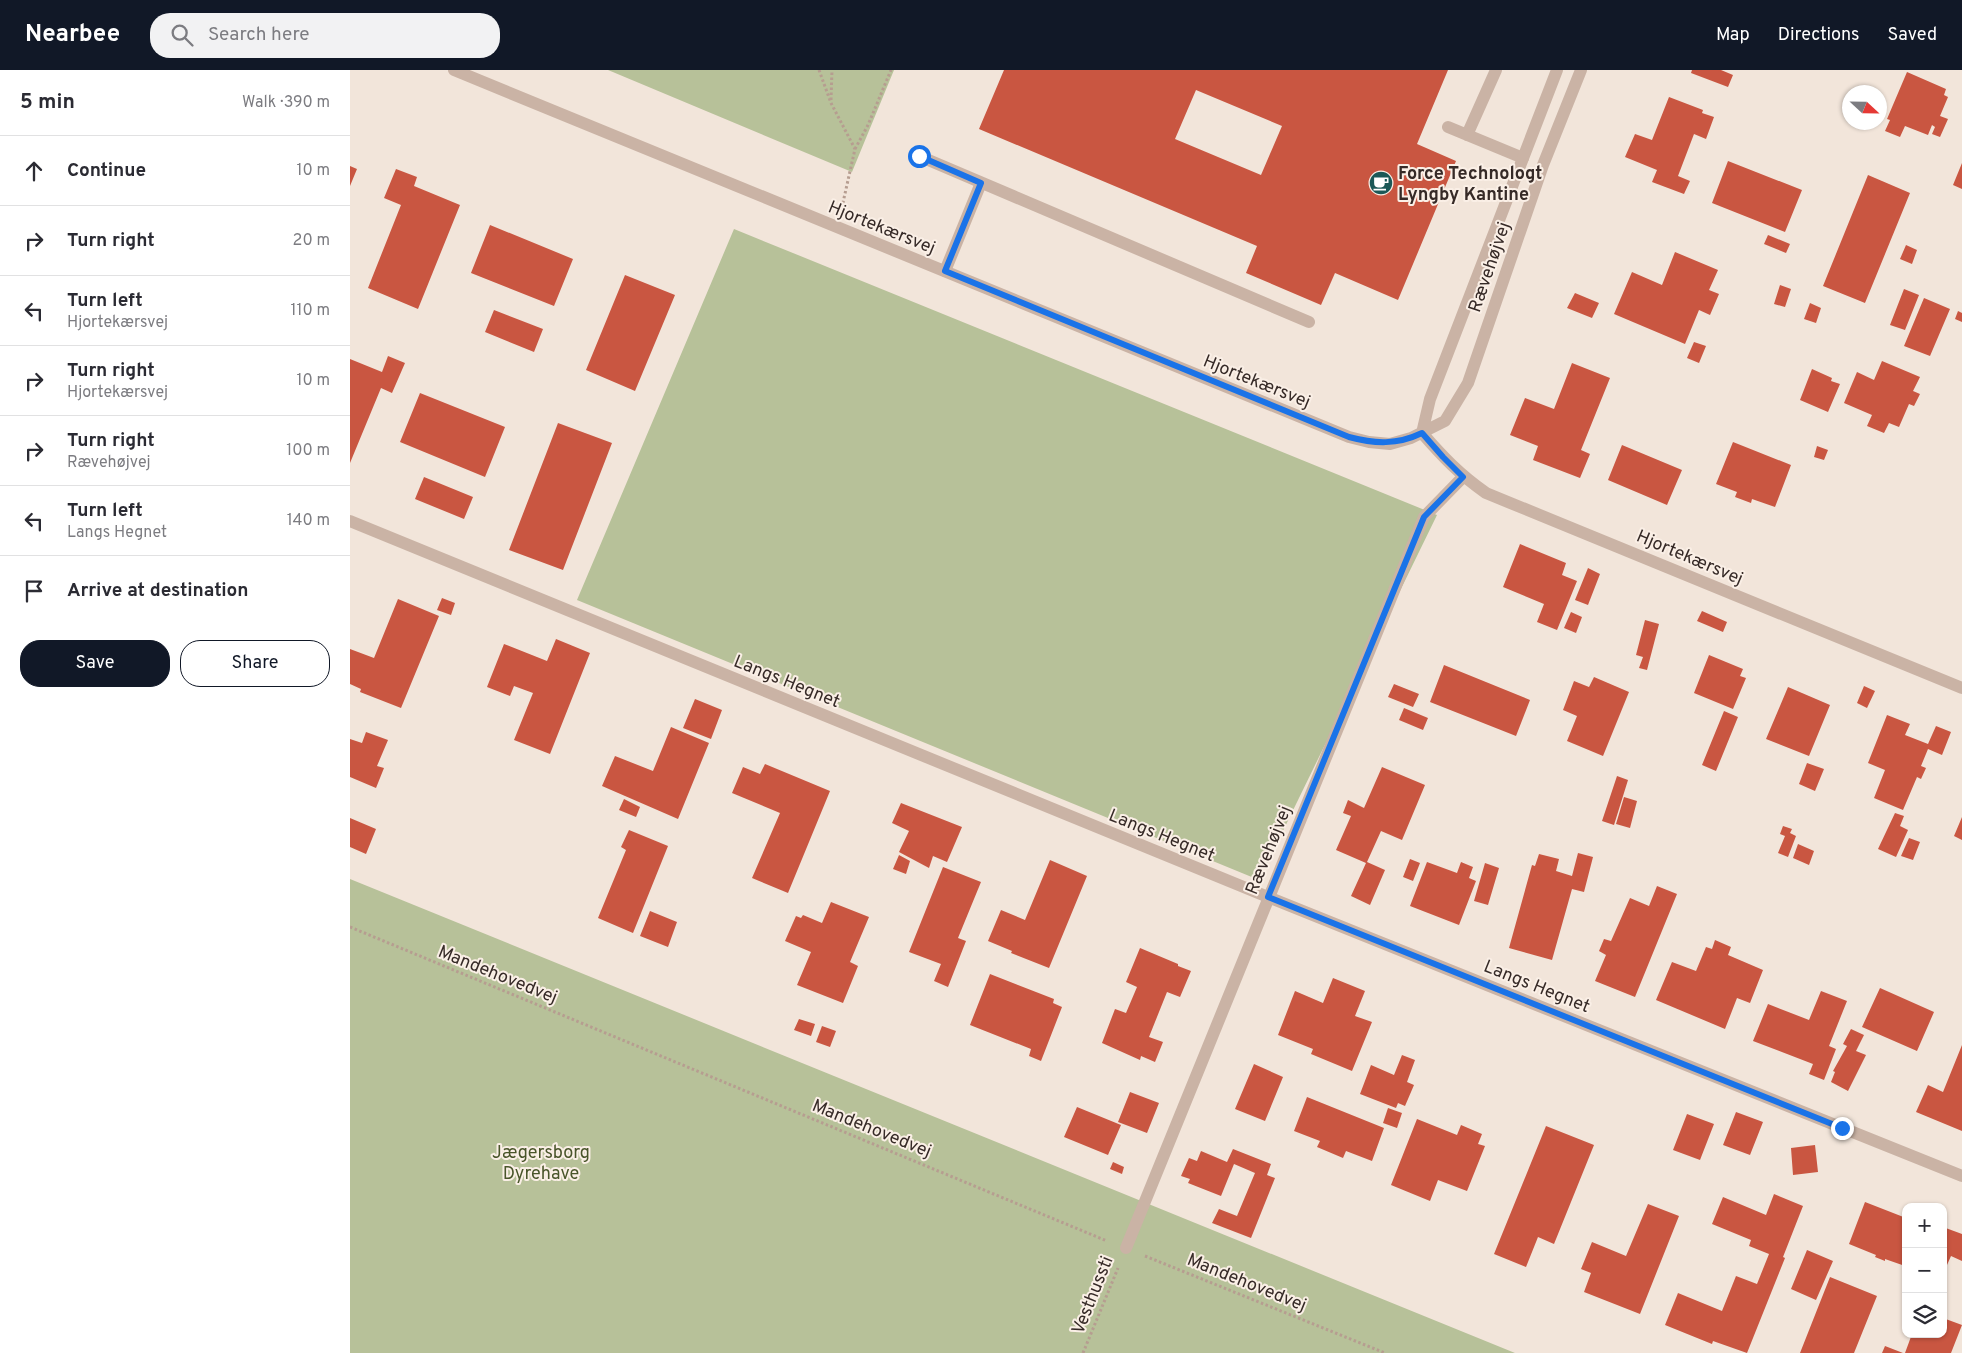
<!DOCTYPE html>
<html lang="en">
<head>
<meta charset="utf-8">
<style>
	:root { --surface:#fff; --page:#f2f2f3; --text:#2b2b33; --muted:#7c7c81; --line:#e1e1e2; --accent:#111827 }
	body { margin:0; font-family:Overpass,sans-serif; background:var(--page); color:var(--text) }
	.controls { position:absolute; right:15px; bottom:15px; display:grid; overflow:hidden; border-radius:10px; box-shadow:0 1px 4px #0004 }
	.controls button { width:45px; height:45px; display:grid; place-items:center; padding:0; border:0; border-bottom:1px solid var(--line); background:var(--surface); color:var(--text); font:25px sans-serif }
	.compass { position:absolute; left:1492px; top:15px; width:45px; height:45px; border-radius:50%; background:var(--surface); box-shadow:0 1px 4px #0004; rotate:112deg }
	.stop { position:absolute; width:15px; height:15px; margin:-11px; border:4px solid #1a73e8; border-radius:50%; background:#fff }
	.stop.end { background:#1a73e8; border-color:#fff; box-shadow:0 1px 5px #0008 }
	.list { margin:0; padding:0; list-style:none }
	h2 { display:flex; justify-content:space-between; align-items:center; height:65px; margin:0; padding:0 20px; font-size:21px }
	h2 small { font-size:16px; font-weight:400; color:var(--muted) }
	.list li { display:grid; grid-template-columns:32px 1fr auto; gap:15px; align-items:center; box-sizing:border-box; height:70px; padding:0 20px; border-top:1px solid var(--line) }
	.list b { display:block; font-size:19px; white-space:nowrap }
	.list p { margin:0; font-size:16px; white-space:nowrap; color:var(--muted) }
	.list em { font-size:16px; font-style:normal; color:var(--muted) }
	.actions { display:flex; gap:10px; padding:15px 20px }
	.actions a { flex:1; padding:11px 0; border:1px solid var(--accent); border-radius:20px; text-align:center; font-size:18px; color:var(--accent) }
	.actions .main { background:var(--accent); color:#fff }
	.icon { flex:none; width:28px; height:28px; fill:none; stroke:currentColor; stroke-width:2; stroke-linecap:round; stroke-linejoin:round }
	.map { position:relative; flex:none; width:1612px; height:1283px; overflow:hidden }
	header { display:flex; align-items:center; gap:30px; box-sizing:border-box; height:70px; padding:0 25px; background:var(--accent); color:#fff }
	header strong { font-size:24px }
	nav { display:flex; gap:28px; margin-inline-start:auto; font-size:18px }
	.search { width:350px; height:45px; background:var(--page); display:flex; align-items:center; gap:12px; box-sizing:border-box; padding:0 18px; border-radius:20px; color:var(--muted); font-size:19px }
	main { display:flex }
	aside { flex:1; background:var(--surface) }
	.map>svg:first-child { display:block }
	.green { fill:#b7c199 }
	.building { fill:#c95641; fill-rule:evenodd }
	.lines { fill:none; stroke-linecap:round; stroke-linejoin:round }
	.path { stroke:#b69d90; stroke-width:3; stroke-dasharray:2.5 2.5; stroke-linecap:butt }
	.service { stroke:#cab3a5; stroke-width:12 }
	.minor { stroke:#cab3a5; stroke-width:12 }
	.route { stroke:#1a73e8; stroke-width:6 }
	.labels { text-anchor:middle; stroke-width:4; stroke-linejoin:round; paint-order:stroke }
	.poi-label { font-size:18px; font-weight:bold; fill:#362a27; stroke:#faefe6; text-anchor:start }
	.street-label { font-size:18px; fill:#362a27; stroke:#faefe6 }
	.park-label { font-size:18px; fill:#49552a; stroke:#faefe6 }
</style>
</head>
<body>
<header>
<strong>Nearbee</strong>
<div class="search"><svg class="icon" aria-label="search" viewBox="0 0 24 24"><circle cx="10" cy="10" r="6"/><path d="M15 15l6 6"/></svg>Search here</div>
<nav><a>Map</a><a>Directions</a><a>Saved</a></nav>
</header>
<main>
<aside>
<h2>5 min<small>Walk · 390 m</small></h2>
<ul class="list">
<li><svg class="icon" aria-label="ahead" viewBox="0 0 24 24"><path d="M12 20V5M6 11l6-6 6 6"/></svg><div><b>Continue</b></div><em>10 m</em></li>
<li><svg class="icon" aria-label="right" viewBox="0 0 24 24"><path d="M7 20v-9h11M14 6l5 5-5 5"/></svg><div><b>Turn right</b></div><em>20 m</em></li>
<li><svg class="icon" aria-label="left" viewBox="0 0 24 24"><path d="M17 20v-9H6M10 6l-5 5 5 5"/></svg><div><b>Turn left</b><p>Hjortekærsvej</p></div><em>110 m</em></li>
<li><svg class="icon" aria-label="right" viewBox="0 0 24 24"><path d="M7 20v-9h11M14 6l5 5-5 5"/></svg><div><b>Turn right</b><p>Hjortekærsvej</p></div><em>10 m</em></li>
<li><svg class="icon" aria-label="right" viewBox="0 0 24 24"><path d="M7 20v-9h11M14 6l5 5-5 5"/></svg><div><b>Turn right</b><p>Rævehøjvej</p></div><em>100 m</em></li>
<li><svg class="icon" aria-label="left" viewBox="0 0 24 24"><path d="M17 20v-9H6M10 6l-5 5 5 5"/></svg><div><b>Turn left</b><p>Langs Hegnet</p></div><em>140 m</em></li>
<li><svg class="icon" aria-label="arrive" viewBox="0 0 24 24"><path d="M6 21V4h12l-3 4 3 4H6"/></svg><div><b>Arrive at destination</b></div></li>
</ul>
<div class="actions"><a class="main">Save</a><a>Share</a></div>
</aside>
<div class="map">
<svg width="1612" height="1283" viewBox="0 0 1612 1283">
	<rect width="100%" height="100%" fill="#f2e5da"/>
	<path class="green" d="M258 0H544L502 102Z
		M384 159 1087 445 909 810 227 530Z
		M0 809 1165 1283H0Z"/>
	<path class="building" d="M654 0H1098L1067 74 1106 91 1048 230 985 203 971 235 896 203 907 176 629 59ZM846 20 932 56 911 105 825 69Z
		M1342 0H1371L1383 5 1378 17 1341 3Z
		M1557 2 1596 19 1594 25 1598 27 1590 46 1598 49 1590 67 1582 64 1585 57 1582 55 1578 65 1555 56 1550 67 1535 61 1540 50 1537 49Z
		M1319 27 1353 40 1352 43 1364 47 1356 69 1344 64 1328 106 1340 111 1334 124 1302 112 1307 100 1275 87 1285 64 1302 70Z
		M1378 91 1452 120 1435 162 1362 133Z
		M1612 93V119L1603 115Z
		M0 96 7 99 0 116Z
		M46 99 67 107 64 116 110 135 68 239 18 218 51 135 34 128Z
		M1518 105 1560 123 1515 233 1473 216Z
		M140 155 223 189 204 236 121 203Z
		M1418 165 1440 174 1436 183 1414 174Z
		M1556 175 1567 180 1562 194 1550 189Z
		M1325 182 1368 200 1359 220 1369 224 1360 245 1349 240 1335 274 1264 244 1282 202 1312 215Z
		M275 205 325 225 285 321 236 300Z
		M1430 215 1441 219 1435 237 1424 234Z
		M1554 219 1569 225 1555 260 1540 255Z
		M1225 223 1249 233 1242 248 1217 238Z
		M1574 228 1600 239 1580 286 1554 276Z
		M1460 233 1471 238 1466 253 1454 249Z
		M144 240 193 259 184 282 135 262Z
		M1608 241 1612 243V252L1605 249Z
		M1344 272 1356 276 1349 293 1337 288Z
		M38 286 55 293 42 323 31 318 0 393V289L32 302Z
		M1532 291 1570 307 1563 321 1570 324 1564 336 1559 334 1549 357 1539 353 1534 363 1517 356 1522 345 1494 333 1507 302 1524 310Z
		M1222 293 1260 308 1231 380 1240 384 1230 408 1183 390 1188 376 1160 365 1175 328 1204 339Z
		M1462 299 1482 308 1481 311 1490 314 1478 342 1450 330Z
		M70 323 155 357 135 407 50 372Z
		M208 353 262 373 213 500 159 480Z
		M1383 372 1441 395 1425 437 1402 429 1401 433 1385 427 1387 422 1366 414Z
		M1272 375 1332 400 1317 435 1258 410Z
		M1467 376 1478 380 1474 390 1464 387Z
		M74 407 123 427 114 449 65 429Z
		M1170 474 1216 493 1212 505 1227 511 1207 560 1187 552 1194 534 1153 517Z
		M1238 498 1250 504 1238 535 1225 530Z
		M92 528 105 533 101 545 87 540Z
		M48 529 89 546 51 638 10 622 11 619 0 614V579L24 588Z
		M1352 541 1377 552 1373 562 1347 551Z
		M1221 542 1232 547 1226 563 1214 558Z
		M1295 550 1309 554 1297 600 1289 598 1293 587 1286 585Z
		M206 569 240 583 200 684 164 670 183 623 164 616 160 626 137 617 154 574 197 591Z
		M1359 585 1393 599 1390 606 1396 608 1383 639 1344 623Z
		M1094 595 1180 630 1166 666 1080 632Z
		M1244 607 1279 622 1253 686 1217 671 1227 646 1213 640 1224 611 1239 617Z
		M1044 614 1069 624 1063 637 1038 627Z
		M1514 616 1525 621 1517 638 1507 633Z
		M1438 617 1480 635 1459 686 1416 669Z
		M345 629 372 640 361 669 333 658Z
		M1054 638 1078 648 1073 660 1049 650Z
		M1374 641 1388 647 1366 701 1352 695Z
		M1537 645 1560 654 1555 665 1578 674 1586 656 1601 662 1592 685 1578 679 1571 696 1576 698 1571 709 1567 707 1553 740 1524 728 1535 700 1518 693Z
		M321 657 359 673 328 749 252 716 265 686 303 701Z
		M16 662 38 670 27 696 34 698 26 718 0 707V669L12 673Z
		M1457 693 1474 699 1465 721 1449 714Z
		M415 694 480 721 438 823 402 808 430 743 382 723 393 697 410 704Z
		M1032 697 1075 715 1052 770 1031 761 1017 792 1035 800 1020 835 1001 826 1016 793 986 780 1001 746 993 743 998 730 1014 738Z
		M1267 706 1278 710 1264 755 1252 751Z
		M1274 727 1287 731 1280 758 1266 754Z
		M274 729 290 737 286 747 269 740Z
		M551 733 612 757 597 792 583 786 579 798 549 782 559 761 542 753Z
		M1545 743 1554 746 1550 756 1558 760 1546 787 1528 779Z
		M1612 747V770L1604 766Z
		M0 748 26 759 16 784 0 777Z
		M1433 756 1442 759 1440 763 1446 766 1438 787 1428 783 1435 766 1430 764Z
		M279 760 318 776 283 863 248 848 276 780 271 777Z
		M1559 768 1570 772 1563 790 1551 786Z
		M1448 774 1464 781 1459 795 1443 788Z
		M1228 783 1243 787 1234 822 1222 819 1202 890 1159 878 1182 795 1185 796 1189 784 1209 789 1206 801 1222 806Z
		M549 785 560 791 556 804 543 799Z
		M1060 789 1070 793 1063 811 1053 807Z
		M700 790 737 806 699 898 661 883 662 881 638 871 651 840 675 850Z
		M1077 792 1107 803 1111 792 1123 797 1119 808 1126 811 1109 855 1060 836Z
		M1135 793 1149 798 1138 835 1124 831Z
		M593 797 631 812 608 868 616 871 598 917 584 911 591 894 559 882Z
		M1307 816 1327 824 1285 927 1245 911 1256 885 1249 881 1254 869 1261 871 1280 828 1299 836Z
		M481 832 519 847 500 892 508 896 493 933 447 915 461 882 435 871 446 846 451 848 453 845 472 853Z
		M300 841 327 852 318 877 290 866Z
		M1365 870 1381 877 1378 885 1413 900 1400 933 1387 928 1375 959 1306 930 1322 892 1346 901 1356 877 1362 879Z
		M790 878 828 894V896L841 901 830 927 817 922 799 967 813 972 805 992 791 986 790 990 752 973 765 939 776 943 787 917 776 912Z
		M640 904 704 929 703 933 712 937 691 991 679 986 681 979 620 955Z
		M983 908 1015 921 1005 946 1022 952 1002 1001 961 984 963 979 928 965 945 921 973 933Z
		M1530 918 1584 942 1567 981 1512 957Z
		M1471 921 1497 931 1479 976 1486 979 1474 1010 1459 1004 1463 994 1403 971 1418 934 1459 950Z
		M449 949 465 954 461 966 444 960Z
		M472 956 486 961 480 977 466 972Z
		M1501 959 1514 965 1506 981 1516 985 1498 1021 1481 1012 1485 1002 1483 1001 1497 976 1493 974Z
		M1612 975V1061L1566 1042 1578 1015 1593 1022Z
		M1052 985 1065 990 1057 1012 1064 1015 1055 1036 1048 1033 1046 1038 1010 1024 1021 995 1044 1005Z
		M904 994 933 1007 915 1051 885 1039Z
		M780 1022 809 1033 797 1063 768 1052Z
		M957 1027 1034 1058 1022 1091 996 1081 993 1088 967 1077 970 1071 944 1061Z
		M727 1037 771 1055 758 1085 714 1067Z
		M1038 1038 1052 1043 1047 1058 1033 1053Z
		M1386 1042 1413 1052 1400 1085 1373 1075Z
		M1337 1044 1364 1054 1350 1090 1323 1080Z
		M1067 1049 1107 1065 1111 1055 1132 1064 1128 1074 1135 1076 1117 1121 1088 1110 1080 1131 1041 1115Z
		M1196 1056 1244 1075 1204 1174 1188 1167 1176 1197 1144 1184Z
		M1465 1075 1468 1102 1443 1105 1441 1078Z
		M883 1079 921 1094 917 1105 925 1108 901 1168 862 1153 869 1139 887 1146 905 1103 884 1094 871 1126 838 1113 840 1109 831 1106 839 1088 847 1091 851 1081 877 1092Z
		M763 1092 774 1097 772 1104 760 1099Z
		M1424 1124 1453 1136 1433 1187 1435 1188 1397 1283 1363 1271 1362 1274 1315 1255 1328 1223 1372 1241 1386 1206 1407 1214 1419 1184 1399 1176 1401 1170 1362 1154 1373 1127 1416 1145Z
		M1515 1132 1556 1148 1555 1196 1535 1189V1191L1525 1187 1526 1185 1499 1174Z
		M1298 1134 1329 1146 1290 1244 1234 1222 1241 1203 1231 1199 1242 1172 1276 1186Z
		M1593 1157 1612 1164V1191L1601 1186 1597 1195 1593 1194Z
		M1457 1180 1483 1191 1466 1230 1441 1219Z
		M1480 1207 1527 1226 1504 1283H1450Z
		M1593 1248 1612 1255 1601 1283H1555L1562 1264H1593Z
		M1535 1276 1553 1283H1532Z"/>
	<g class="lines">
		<path class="path" d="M469 0 481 33 505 79 492 137
			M481 30 482 0
			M505 79 518 55 541 0
			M0 857 757 1171
			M795 1186 1035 1283
			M733 1283 768 1198"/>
		<path class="service" d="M1098 57 1173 88
			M1117 65 1146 0
			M569 86 959 252
			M595 201 631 113"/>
		<path class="minor" d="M104 0 999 367 1019 372 1040 374 1061 368 1095 351 1118 313 1193 95 1231 0
			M1072 363C1093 387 1109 404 1136 423L1612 618
			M1072 363 1080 329 1207 0
			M0 451 918 827 1612 1106
			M776 1178 1074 447 1113 407"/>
	</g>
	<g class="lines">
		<path class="route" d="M569 86 631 113 595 201 999 367C1025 374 1047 375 1072 363L1093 387 1113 407 1074 447 918 827 1492 1058"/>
	</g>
	<defs>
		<g id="cafe-disc" transform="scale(1.25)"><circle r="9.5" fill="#1b5857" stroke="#faefe6"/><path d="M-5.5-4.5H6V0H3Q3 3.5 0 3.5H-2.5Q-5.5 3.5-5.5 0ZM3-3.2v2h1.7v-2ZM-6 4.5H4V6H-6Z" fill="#fff"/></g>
	</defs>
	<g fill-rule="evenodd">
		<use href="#cafe-disc" x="1031" y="113"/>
	</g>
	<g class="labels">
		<g class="poi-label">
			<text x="1048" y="109">Force Technologt<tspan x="1048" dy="21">Lyngby Kantine</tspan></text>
		</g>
		<g class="street-label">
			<text transform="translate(532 157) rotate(22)" y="6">Hjortekærsvej</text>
			<text transform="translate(1139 197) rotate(-71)" y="6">Rævehøjvej</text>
			<text transform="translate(907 311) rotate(22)" y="6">Hjortekærsvej</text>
			<text transform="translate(1340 487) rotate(23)" y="6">Hjortekærsvej</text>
			<text transform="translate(437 611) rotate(22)" y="6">Langs Hegnet</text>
			<text transform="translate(812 765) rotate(22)" y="6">Langs Hegnet</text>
			<text transform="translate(918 780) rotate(-68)" y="6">Rævehøjvej</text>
			<text transform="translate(148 904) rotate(22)" y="6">Mandehovedvej</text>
			<text transform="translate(1187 916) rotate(22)" y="6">Langs Hegnet</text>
			<text transform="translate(522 1058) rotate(22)" y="6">Mandehovedvej</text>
			<text transform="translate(897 1212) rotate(22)" y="6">Mandehovedvej</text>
			<text transform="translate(742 1225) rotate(-68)" y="6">Vesthussti</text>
		</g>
		<g class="park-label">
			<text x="191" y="1088">Jægersborg<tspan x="191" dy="21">Dyrehave</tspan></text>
		</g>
	</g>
</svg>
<div class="controls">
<button>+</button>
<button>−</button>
<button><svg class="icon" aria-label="layers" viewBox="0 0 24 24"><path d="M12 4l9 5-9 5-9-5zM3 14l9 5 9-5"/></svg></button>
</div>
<svg class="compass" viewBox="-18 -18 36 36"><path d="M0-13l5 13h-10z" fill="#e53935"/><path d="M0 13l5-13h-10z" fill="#7c7c81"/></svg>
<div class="stop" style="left:569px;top:86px"></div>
<div class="stop end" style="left:1492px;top:1058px"></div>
</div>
</main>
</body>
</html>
